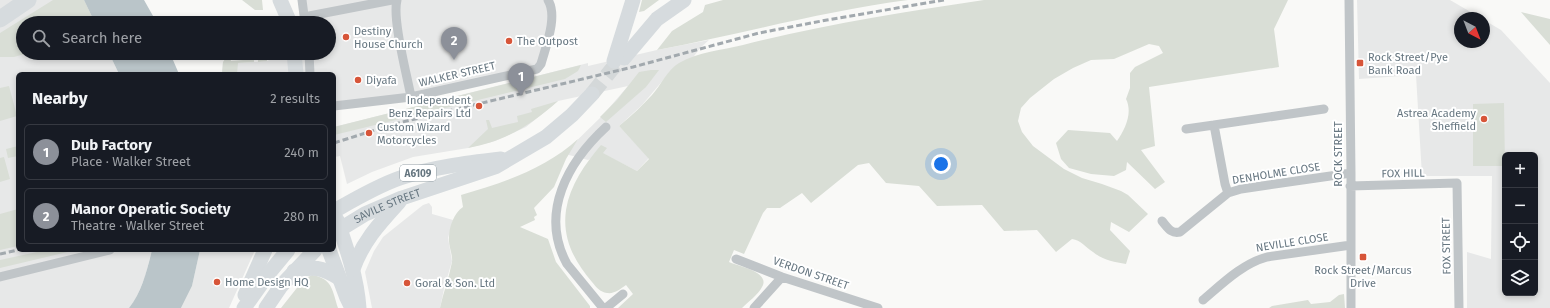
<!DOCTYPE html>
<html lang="en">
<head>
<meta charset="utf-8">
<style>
	:root { --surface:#171b24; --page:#242831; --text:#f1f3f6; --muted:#9ea1a6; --line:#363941; --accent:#8c9099 }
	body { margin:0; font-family:"Fira Sans",sans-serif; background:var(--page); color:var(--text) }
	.controls { position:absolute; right:12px; bottom:12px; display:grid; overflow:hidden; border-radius:6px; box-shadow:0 2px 6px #0003 }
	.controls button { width:36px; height:36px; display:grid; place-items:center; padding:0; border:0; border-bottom:1px solid var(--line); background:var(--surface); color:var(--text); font:20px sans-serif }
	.compass { position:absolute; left:1454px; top:12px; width:36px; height:36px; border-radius:50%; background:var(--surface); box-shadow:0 2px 6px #0003; rotate:138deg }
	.you { position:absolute; left:941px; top:164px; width:14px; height:14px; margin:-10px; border:3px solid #fff; border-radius:50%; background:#1a73e8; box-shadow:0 0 0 6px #1a73e833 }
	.badge { display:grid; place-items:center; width:26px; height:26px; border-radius:50%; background:var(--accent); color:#fff; font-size:13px; font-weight:700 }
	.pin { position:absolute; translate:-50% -33px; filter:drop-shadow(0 1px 2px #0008) }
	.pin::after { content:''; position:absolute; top:21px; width:14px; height:12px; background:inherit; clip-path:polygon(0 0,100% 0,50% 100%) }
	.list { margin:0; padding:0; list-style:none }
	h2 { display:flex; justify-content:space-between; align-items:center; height:52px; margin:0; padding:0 16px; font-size:17px }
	h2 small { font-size:13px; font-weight:400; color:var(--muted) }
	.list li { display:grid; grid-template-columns:26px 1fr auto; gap:12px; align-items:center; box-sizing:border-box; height:56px; margin:0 8px 8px; padding:0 8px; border:1px solid var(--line); border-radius:6px }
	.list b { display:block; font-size:15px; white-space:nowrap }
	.list p { margin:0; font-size:13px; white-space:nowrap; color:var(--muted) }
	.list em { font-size:13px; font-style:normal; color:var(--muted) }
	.icon { flex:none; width:22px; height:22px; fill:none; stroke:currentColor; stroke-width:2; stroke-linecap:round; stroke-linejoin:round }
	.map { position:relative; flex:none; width:1550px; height:308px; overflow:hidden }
	.search { position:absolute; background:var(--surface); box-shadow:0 2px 6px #0003; left:16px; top:16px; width:320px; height:44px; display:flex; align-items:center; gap:10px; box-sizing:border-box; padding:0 14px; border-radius:22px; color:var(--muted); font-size:15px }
	.panel { position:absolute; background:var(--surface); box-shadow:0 2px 6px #0003; left:16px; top:72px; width:320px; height:180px; border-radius:6px }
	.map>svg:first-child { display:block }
	.built { fill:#e7e8e8; fill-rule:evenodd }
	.green { fill:#d9ded6 }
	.water { fill:#bac5c9 }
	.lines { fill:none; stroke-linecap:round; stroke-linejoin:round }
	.primary-tunnel { stroke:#d4d8d9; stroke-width:15; stroke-dasharray:15 8; stroke-linecap:butt }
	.street { stroke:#c0c5c8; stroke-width:9 }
	.primary { stroke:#d6dbde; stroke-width:15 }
	.highway { stroke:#d6dbde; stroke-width:17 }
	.rail { stroke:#a2a9ae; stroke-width:3; stroke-dasharray:6 3; stroke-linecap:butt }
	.poi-dot { fill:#d75539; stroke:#fff; stroke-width:1.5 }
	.labels { text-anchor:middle; stroke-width:4; stroke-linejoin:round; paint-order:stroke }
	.shield { fill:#fff; stroke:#949fa6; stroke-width:1 }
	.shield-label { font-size:10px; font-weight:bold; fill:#667680 }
	.poi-label { font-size:11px; fill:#667680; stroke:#fff; text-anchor:start }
	.street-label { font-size:11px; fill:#667680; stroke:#fff }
</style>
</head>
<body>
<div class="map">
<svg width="1550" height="308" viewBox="0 0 1550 308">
	<rect width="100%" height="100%" fill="#f9f9f7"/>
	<path class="built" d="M0 0H84L95 23H23V53H109L119 74H18V250H152L145 277 135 301 129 308H0Z
		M302 0H548L551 4 541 64 411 97 334 106V74H222L223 62 231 61 238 63 267 61 287 53H329V23H305Z
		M1357 0H1450L1481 18H1460V42H1484V20L1501 30 1550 83V308H1467V252L1491 259 1492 176H1422L1416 75 1359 79ZM1505 155H1535V293H1505Z
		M709 40 700 48 689 63 670 72 642 105 619 126 649 158 637 171 602 153 588 160 569 155 565 152 602 116 628 86 558 101 526 127 495 141 468 148 413 157 372 172 347 184 340 156 334 157V127L588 63V66L657 50Z
		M429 203 432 207V214L453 220 448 238 452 261 444 289 440 308H372L365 272 374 251 383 237 423 205Z
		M200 250H255L229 308H181L192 286Z"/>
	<path class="green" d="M53 0H84L95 23H23V53H28L14 57H0V33Z
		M242 0H262L263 10H255Z
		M642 0H659L644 11 639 12Z
		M723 0H908C824 11 741 34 657 50L672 31 703 12 705 5Z
		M984 0H1288L1274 29 1279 67 1149 87 1155 146 1141 150 1165 182 1155 189 1127 162 1126 170 1114 176 1091 174 1069 168 1061 159 1056 143 1068 130 1110 133 1117 141C1125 129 1133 113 1126 99L1130 88V73L1135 67 1163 53 1159 46 1149 44 1114 59 1091 60 1073 68 1054 79 1030 98 1021 108 1018 121 1022 132 1033 146 1064 169 1082 178 1102 184 1121 191 1128 195 1148 214 1129 232 1111 222 1110 230 1130 251 1126 264C1114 262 1103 260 1093 252 1085 247 1081 240 1072 239L1056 252 1037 230 1004 231 982 205 937 206 919 186 886 183 869 163 858 165 811 203 802 193 780 208H767L763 213 744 254 734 250 729 262C738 266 771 272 762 287 758 295 748 302 742 308H618L633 294 626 285C620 289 615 294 607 293 600 292 596 287 592 282 574 261 562 238 566 210 570 185 585 164 601 145L607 148 603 153 637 171 649 159 619 126C631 116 642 106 652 95 661 85 668 69 679 63 698 52 722 50 743 45 822 25 903 12 984 0Z
		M1521 12 1550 19V45Z
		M229 53H230L231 61 243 60 242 53H254V62L238 63 237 74H222L223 62Z
		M258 53H266L267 61 258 62Z
		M581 65 578 71 565 79 334 135V127Z
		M651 70H659L646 87 606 122 600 117 617 100 639 72Z
		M9 86 17 116 0 121V88Z
		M558 101C530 126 505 141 468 148L488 129 486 120H489L492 128 518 122 517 116 532 112 531 109Z
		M1504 103 1505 166H1473V104Z
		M578 139 566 159 554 187 534 208 537 215 534 217 535 220 520 227 548 239 556 262 590 306V308H440C443 293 449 278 452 262 453 254 448 246 449 237 449 227 454 213 463 207L461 195C503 183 545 169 578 139Z
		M18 146V156L8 158 6 149Z
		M4 157 10 179 0 182V158Z
		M18 209V246L0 250V214Z
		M46 250H76L0 268V260Z
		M312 275C333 279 332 290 338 308H281L304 279Z
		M1344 294 1345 308H1269L1272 306 1308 300 1311 304 1330 302 1339 295Z"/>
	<path class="water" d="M84 0H144L157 23H95Z
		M109 53H170L179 74H119Z
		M152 250H200L192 286 181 308H129C142 292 147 270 152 250Z"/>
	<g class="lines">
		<path class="primary-tunnel" d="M592 94 612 69 624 58"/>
		<path class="street" d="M302 0 305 23
			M397 0C392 19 407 75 411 97
			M1349 0 1351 173V308
			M304 17 392 0
			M309 53 310 74
			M334 106 411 97 537 69 541 64C546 46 558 16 548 0
			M1186 129 1214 125
			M1350 186 1457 183 1459 308
			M1228 193 1225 184 1214 125 1324 109
			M1162 221C1168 228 1171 234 1180 232L1228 193 1241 189 1351 173
			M736 259 782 277 878 308
			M0 277 110 250
			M1203 300C1223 283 1242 264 1267 257L1351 245
			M603 308 567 264C539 213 568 162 606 127
			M606 308 623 294
			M754 308 782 277"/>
		<g class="primary">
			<path d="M280 0 290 23"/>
			<path d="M294 53 296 74"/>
			<path d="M624 58 657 19 684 0"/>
			<path d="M614 61 633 0"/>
			<path d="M334 211C355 199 377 186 400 178 433 167 467 163 501 159"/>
			<path d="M337 220C347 249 357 278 359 308"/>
			<path id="s1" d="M334 233 365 214 402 198 495 167 546 137 572 115 592 94"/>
			<path d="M329 250 347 298 352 308"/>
			<path d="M353 269C363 241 379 224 399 202"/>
			<path d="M294 271C313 266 322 267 339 278"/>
			<path d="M245 295 265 250"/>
			<path d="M244 308 269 273 288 250"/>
			<path d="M266 308 281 286 315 250"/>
		</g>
		<path class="highway" d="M0 19 28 0"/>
		<path class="rail" d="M334 143 394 124 633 67 759 33 827 20 944 0
			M0 254 18 250"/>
	</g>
	<g class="poi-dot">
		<circle cx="346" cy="37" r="4"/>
		<circle cx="509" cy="41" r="4"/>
		<rect x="1356" y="59" width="8" height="8" rx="2"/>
		<circle cx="358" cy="80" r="4"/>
		<circle cx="479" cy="106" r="4"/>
		<circle cx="1484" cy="119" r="4"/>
		<circle cx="369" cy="133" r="4"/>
		<rect x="1359" y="253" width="8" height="8" rx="2"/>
		<circle cx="217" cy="282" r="4"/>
		<circle cx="407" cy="283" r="4"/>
	</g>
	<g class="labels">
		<rect class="shield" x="400" y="165" width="36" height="16" rx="3"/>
		<g class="shield-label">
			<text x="418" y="177">A6109</text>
		</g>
		<g class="poi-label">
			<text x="354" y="35">Destiny<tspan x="354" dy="13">House Church</tspan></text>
			<text x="517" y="45">The Outpost</text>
			<text x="1368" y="61">Rock Street/Pye<tspan x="1368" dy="13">Bank Road</tspan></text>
			<text x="366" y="84">Diyafa</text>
			<text x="471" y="104" text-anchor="end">Independent<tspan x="471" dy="13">Benz Repairs Ltd</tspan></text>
			<text x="1476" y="117" text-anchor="end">Astrea Academy<tspan x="1476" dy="13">Sheffield</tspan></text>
			<text x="377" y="131">Custom Wizard<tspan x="377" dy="13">Motorcycles</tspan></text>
			<text x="1363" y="274" text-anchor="middle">Rock Street/Marcus<tspan x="1363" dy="13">Drive</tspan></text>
			<text x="225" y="286">Home Design HQ</text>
			<text x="415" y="287">Goral &amp; Son. Ltd</text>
		</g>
		<g class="street-label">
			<text transform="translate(457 74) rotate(-13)" y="4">WALKER STREET</text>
			<text transform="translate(1338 154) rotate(-90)" y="4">ROCK STREET</text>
			<text transform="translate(1276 173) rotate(-9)" y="4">DENHOLME CLOSE</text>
			<text transform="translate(1403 173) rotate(-1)" y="4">FOX HILL</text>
			<text dy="4" stroke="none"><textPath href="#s1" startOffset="60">SAVILE STREET</textPath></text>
			<text transform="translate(1292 242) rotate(-9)" y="4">NEVILLE CLOSE</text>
			<text transform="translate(1446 246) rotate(-91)" y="4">FOX STREET</text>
			<text transform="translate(811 273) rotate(19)" y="4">VERDON STREET</text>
		</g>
	</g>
</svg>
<div class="controls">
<button>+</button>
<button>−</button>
<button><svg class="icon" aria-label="locate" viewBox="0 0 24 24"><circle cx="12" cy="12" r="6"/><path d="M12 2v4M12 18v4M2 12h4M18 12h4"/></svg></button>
<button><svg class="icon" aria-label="layers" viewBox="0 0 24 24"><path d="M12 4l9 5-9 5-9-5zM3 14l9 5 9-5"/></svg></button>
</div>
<svg class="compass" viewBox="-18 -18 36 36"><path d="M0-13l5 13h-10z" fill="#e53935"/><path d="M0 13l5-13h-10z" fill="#9ea1a6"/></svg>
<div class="you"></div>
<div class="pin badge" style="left:521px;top:96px">1</div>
<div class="pin badge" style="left:454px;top:60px">2</div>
<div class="search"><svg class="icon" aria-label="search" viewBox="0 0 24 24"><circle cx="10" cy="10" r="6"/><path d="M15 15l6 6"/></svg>Search here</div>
<section class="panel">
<h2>Nearby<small>2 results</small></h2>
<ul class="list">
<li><span class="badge">1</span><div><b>Dub Factory</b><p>Place · Walker Street</p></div><em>240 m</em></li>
<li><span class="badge">2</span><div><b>Manor Operatic Society</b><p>Theatre · Walker Street</p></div><em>280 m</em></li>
</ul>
</section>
</div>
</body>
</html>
